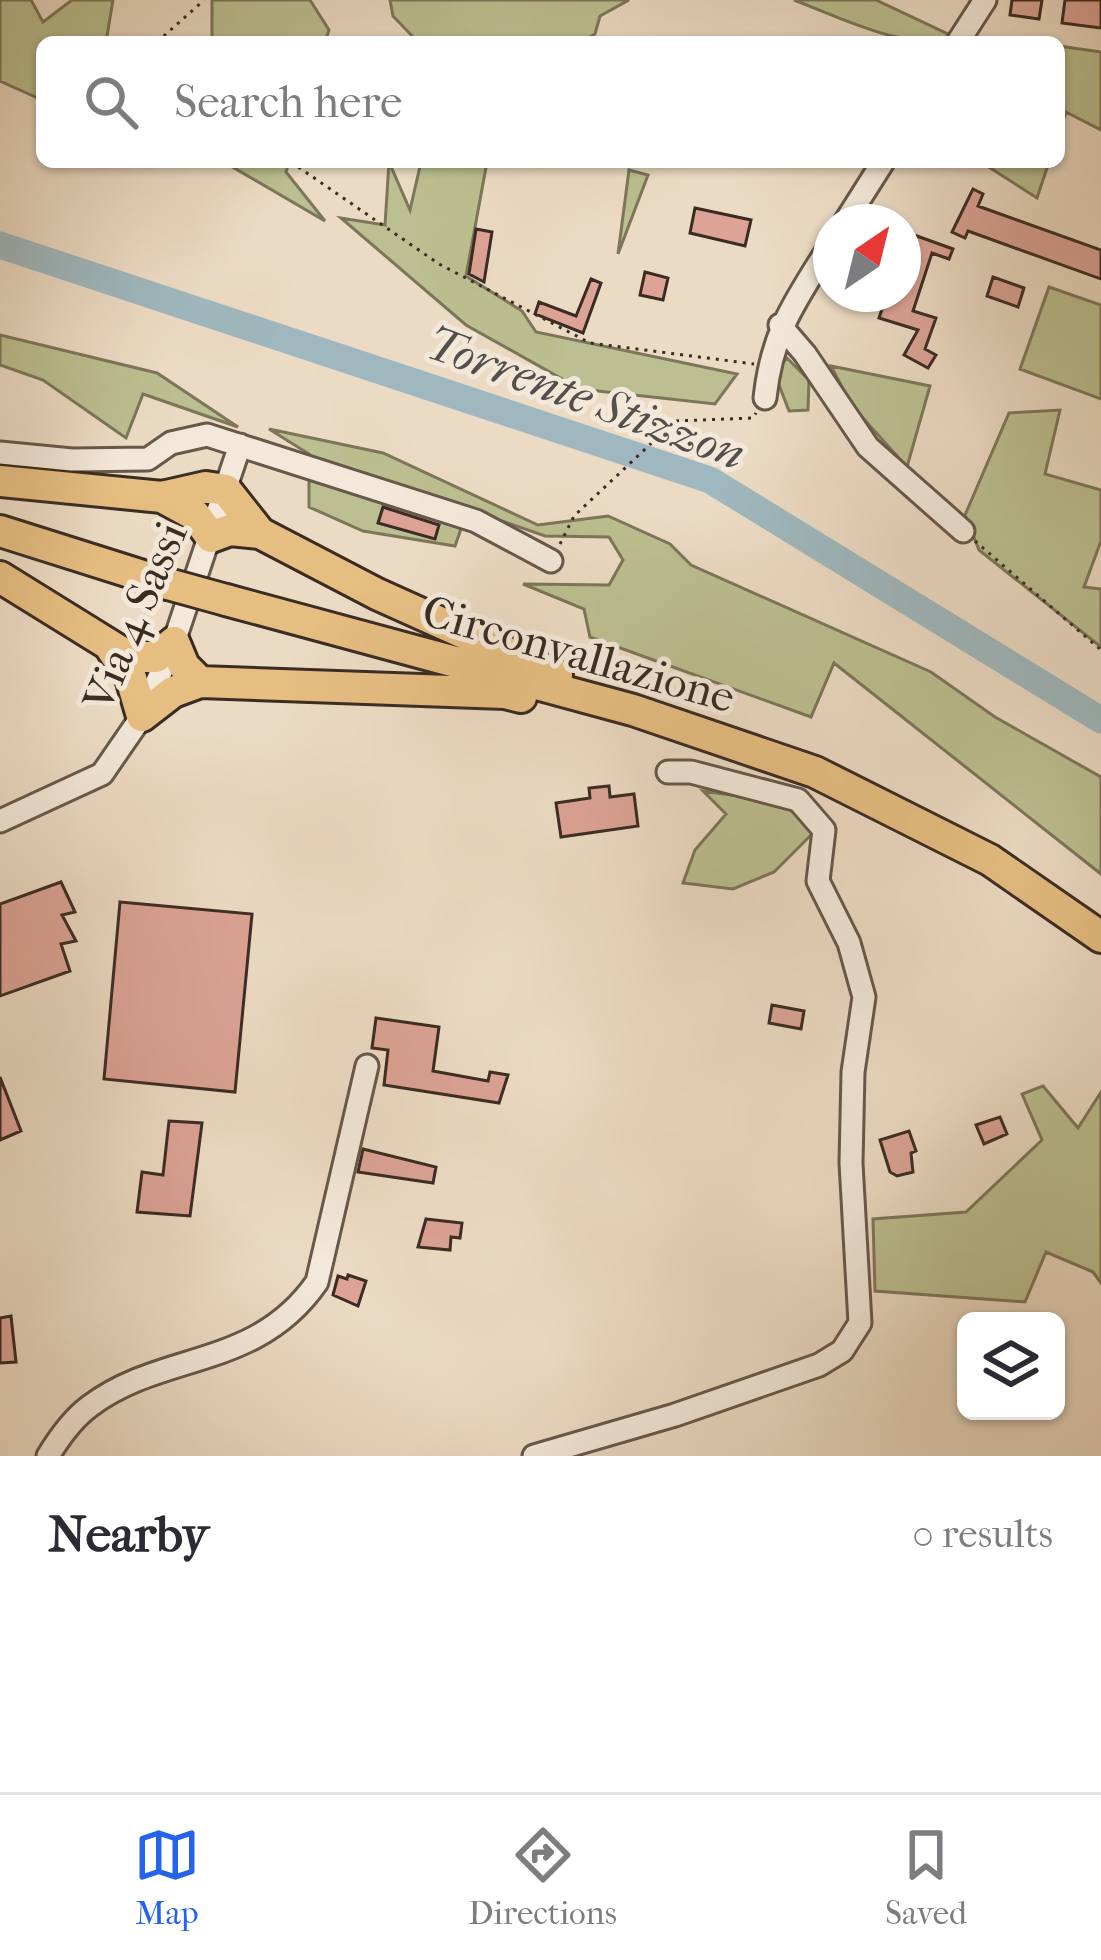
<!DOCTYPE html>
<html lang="en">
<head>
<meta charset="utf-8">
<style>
	:root { --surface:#fff; --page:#f2f2f3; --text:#2b2b33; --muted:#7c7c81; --line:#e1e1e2; --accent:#2563eb }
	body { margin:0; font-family:"IM FELL French Canon",serif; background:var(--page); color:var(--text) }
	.controls { position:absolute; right:36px; bottom:36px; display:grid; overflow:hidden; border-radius:18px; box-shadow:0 3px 9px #0004 }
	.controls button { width:108px; height:108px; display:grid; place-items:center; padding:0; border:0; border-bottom:3px solid var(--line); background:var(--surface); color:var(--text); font:60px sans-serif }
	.compass { position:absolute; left:813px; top:204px; width:108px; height:108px; border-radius:50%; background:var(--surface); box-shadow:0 3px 9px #0004; rotate:35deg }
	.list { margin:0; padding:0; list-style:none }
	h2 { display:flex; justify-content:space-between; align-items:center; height:156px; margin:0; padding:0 48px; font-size:51px }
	h2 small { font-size:39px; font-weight:400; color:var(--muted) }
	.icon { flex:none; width:66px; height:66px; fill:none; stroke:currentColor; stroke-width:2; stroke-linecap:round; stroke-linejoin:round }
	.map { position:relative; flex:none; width:1101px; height:1456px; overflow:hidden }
	.search { position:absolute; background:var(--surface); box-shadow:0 3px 9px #0004; left:36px; right:36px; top:36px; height:132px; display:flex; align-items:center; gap:30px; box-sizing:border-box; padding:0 42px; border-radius:18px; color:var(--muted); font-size:45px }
	.sheet { height:336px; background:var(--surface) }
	nav { display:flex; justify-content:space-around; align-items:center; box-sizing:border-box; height:168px; border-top:3px solid var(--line); background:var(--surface); font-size:33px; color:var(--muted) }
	nav a { display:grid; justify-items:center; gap:6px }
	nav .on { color:var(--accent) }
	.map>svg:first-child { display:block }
	.green { fill:#bcbf91; stroke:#7c765a; stroke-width:3 }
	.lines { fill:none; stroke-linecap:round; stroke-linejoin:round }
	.river { stroke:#9fb8bf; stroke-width:27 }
	.building { fill:#dca396; stroke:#3b2c23; stroke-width:3 }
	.minor-casing { stroke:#67584b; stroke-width:27 }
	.highway-casing { stroke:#3b2c23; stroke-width:36 }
	.path { stroke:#3b2c23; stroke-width:3; stroke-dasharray:3 6; stroke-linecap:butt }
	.minor { stroke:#f3e8d9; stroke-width:21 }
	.highway { stroke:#e6be82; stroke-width:30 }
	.highway-bridge-casing { stroke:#3b2c23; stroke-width:36; stroke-linecap:butt }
	.highway-bridge { stroke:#e6be82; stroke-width:30 }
	.labels { text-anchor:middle; stroke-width:10; stroke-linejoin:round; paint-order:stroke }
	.street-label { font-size:45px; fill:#3b2c23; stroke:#f3e8d9 }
	.water-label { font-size:48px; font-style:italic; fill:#544f4a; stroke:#f3e8d9 }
</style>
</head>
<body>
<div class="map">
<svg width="1101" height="1456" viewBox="0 0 1101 1456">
	<rect width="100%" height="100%" fill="#ecdbc4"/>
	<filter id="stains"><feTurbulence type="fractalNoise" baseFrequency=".00167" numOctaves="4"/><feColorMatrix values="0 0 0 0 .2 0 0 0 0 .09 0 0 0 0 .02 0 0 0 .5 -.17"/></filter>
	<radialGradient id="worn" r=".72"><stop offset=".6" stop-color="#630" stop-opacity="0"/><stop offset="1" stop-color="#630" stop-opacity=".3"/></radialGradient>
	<path class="green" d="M0 0H31L43 22 72 0H113L106 42H42V100L0 81Z
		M212 0H310L329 30 325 42H212Z
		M390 0H629L600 16 595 34 581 42H418L393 16Z
		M794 0H876L950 35C915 56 832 14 794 0Z
		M1059 46 1101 52V130L1066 112 1059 132Z
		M224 162H289L286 172 325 221Z
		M389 162 410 210 421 162H487L466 276 522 311 536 332 737 374 715 404 580 389 466 325 341 218 385 225Z
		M981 162H1049L1037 198Z
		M629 170 648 175 618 254Z
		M1049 287 1101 305V399L1020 369Z
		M0 335 157 373 238 427 143 394 126 438 43 380 0 365Z
		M787 358 809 380 808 410 789 411 774 372Z
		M831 366 930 386 907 467 852 406Z
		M1060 410 1045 474 1101 490V541L1084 587 1101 589V647L979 550 965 515 1009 413Z
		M269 429 383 453 538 525 608 516 670 544 691 565 931 672 995 717 1101 777V874L834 663 811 717 590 637 584 609 523 584 609 585 623 560 609 537 545 536 468 509 455 546 363 531 309 507V454Z
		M703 791 786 803 813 833 774 872 733 889 683 883 695 850 726 814Z
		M1043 1086 1078 1128 1101 1092V1283L1093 1272 1046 1252 1025 1302 875 1291 873 1219 966 1212 1042 1140 1022 1094Z"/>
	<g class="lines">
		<path class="river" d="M0 245 710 480 1101 720"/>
	</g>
	<path class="building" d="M1012 0H1042L1039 19 1010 15Z
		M1065 0H1101V28L1062 23Z
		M973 189 983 194 978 206 1101 250V279L968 231 965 238 952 232Z
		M695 208 751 220 745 246 690 233Z
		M476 229 492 232 484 282 469 274Z
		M903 231 953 249 949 259 932 253 913 311 936 318 925 349 936 355 928 368 904 355 918 330 879 318 887 294H903Z
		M645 272 668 278 663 300 640 295Z
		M993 277 1024 288 1018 307 987 296Z
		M591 279 601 283 583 333 535 314 539 302 576 316Z
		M383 507 439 525 435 539 378 523Z
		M609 786 610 797 634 794 638 826 561 837 556 803 590 798 589 788Z
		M61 882 75 912 62 915 76 941 61 944 70 971 0 996V904Z
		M120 902 252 914 235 1092 104 1079Z
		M772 1005 804 1011 801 1029 769 1023Z
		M376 1018 439 1027 433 1071 488 1081 490 1072 508 1075 499 1103 384 1085 388 1050 372 1048Z
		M0 1077 21 1131 0 1140Z
		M1000 1117 1007 1134 984 1144 976 1125Z
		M169 1121 202 1123 190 1216 137 1212 142 1172 163 1175Z
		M909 1131 916 1151 911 1153 913 1172 897 1176 890 1172 880 1140Z
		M363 1149 436 1167 433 1183 358 1172Z
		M426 1219 462 1223 460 1238 451 1237 450 1250 418 1247Z
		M348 1275 366 1281 358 1306 333 1295 338 1276 347 1279Z
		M11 1316 16 1362 0 1363V1318Z"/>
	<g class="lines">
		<g class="minor-casing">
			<path id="minor" d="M958 42 985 0
				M845 222 883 162
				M780 325 805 354 868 447 963 531
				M765 398C772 331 796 300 831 244
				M0 453 72 460 148 459 171 443 207 435 476 521 551 561
				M0 821 102 774 142 716 174 642 240 445
				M48 1456C59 1438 72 1419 90 1406 163 1351 256 1370 317 1282L367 1066
				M534 1456 675 1415 819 1365 842 1351 860 1323 851 1163 853 1072 864 997 849 943 818 881 824 830 798 800 691 772H668"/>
		</g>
		<g class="highway-casing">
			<path id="highway" d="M0 481 162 497 206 487 226 490 260 533
				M162 497 195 515 211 537 230 530 260 533 377 594 557 675
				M0 531 168 584
				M0 577 129 657H156L174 642 184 666 200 682
				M226 600 633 710 815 772 990 860 1101 937
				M111 648 131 678 142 716 173 692 200 682 505 693 521 697"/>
		</g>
		<path class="path" d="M157 42 204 0
			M291 162 439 264 590 343 754 364
			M975 541 1101 650
			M560 544 574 516 675 421 753 418 756 413"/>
		<use href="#minor" class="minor"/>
		<use href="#highway" class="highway"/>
		<g class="highway-bridge-casing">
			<path id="highway-bridge" d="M168 584 226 600"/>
		</g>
		<use href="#highway-bridge" class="highway-bridge"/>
	</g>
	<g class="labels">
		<g class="street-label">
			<text transform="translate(134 616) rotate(-67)" y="16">Via 4 Sassi</text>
			<text transform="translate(579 653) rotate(16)" y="16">Circonvallazione</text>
		</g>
		<g class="water-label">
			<text transform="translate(586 397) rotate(20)" y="17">Torrente Stizzon</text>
		</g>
	</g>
	<rect width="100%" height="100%" filter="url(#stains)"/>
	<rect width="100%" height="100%" fill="url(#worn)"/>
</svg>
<div class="controls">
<button><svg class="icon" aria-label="layers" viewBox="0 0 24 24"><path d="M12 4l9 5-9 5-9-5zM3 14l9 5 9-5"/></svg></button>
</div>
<svg class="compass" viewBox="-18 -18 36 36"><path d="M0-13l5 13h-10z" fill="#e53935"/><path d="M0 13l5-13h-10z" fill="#7c7c81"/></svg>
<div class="search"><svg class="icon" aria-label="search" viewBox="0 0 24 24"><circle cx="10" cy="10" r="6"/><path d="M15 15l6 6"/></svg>Search here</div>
</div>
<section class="sheet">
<h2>Nearby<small>0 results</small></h2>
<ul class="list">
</ul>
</section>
<nav>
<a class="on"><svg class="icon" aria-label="map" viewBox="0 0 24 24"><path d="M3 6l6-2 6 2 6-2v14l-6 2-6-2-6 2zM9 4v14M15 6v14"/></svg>Map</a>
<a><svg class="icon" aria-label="directions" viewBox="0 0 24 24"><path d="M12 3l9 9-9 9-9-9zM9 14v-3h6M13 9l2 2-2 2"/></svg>Directions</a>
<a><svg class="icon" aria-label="saved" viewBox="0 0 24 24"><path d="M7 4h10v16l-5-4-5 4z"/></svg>Saved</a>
</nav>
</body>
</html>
